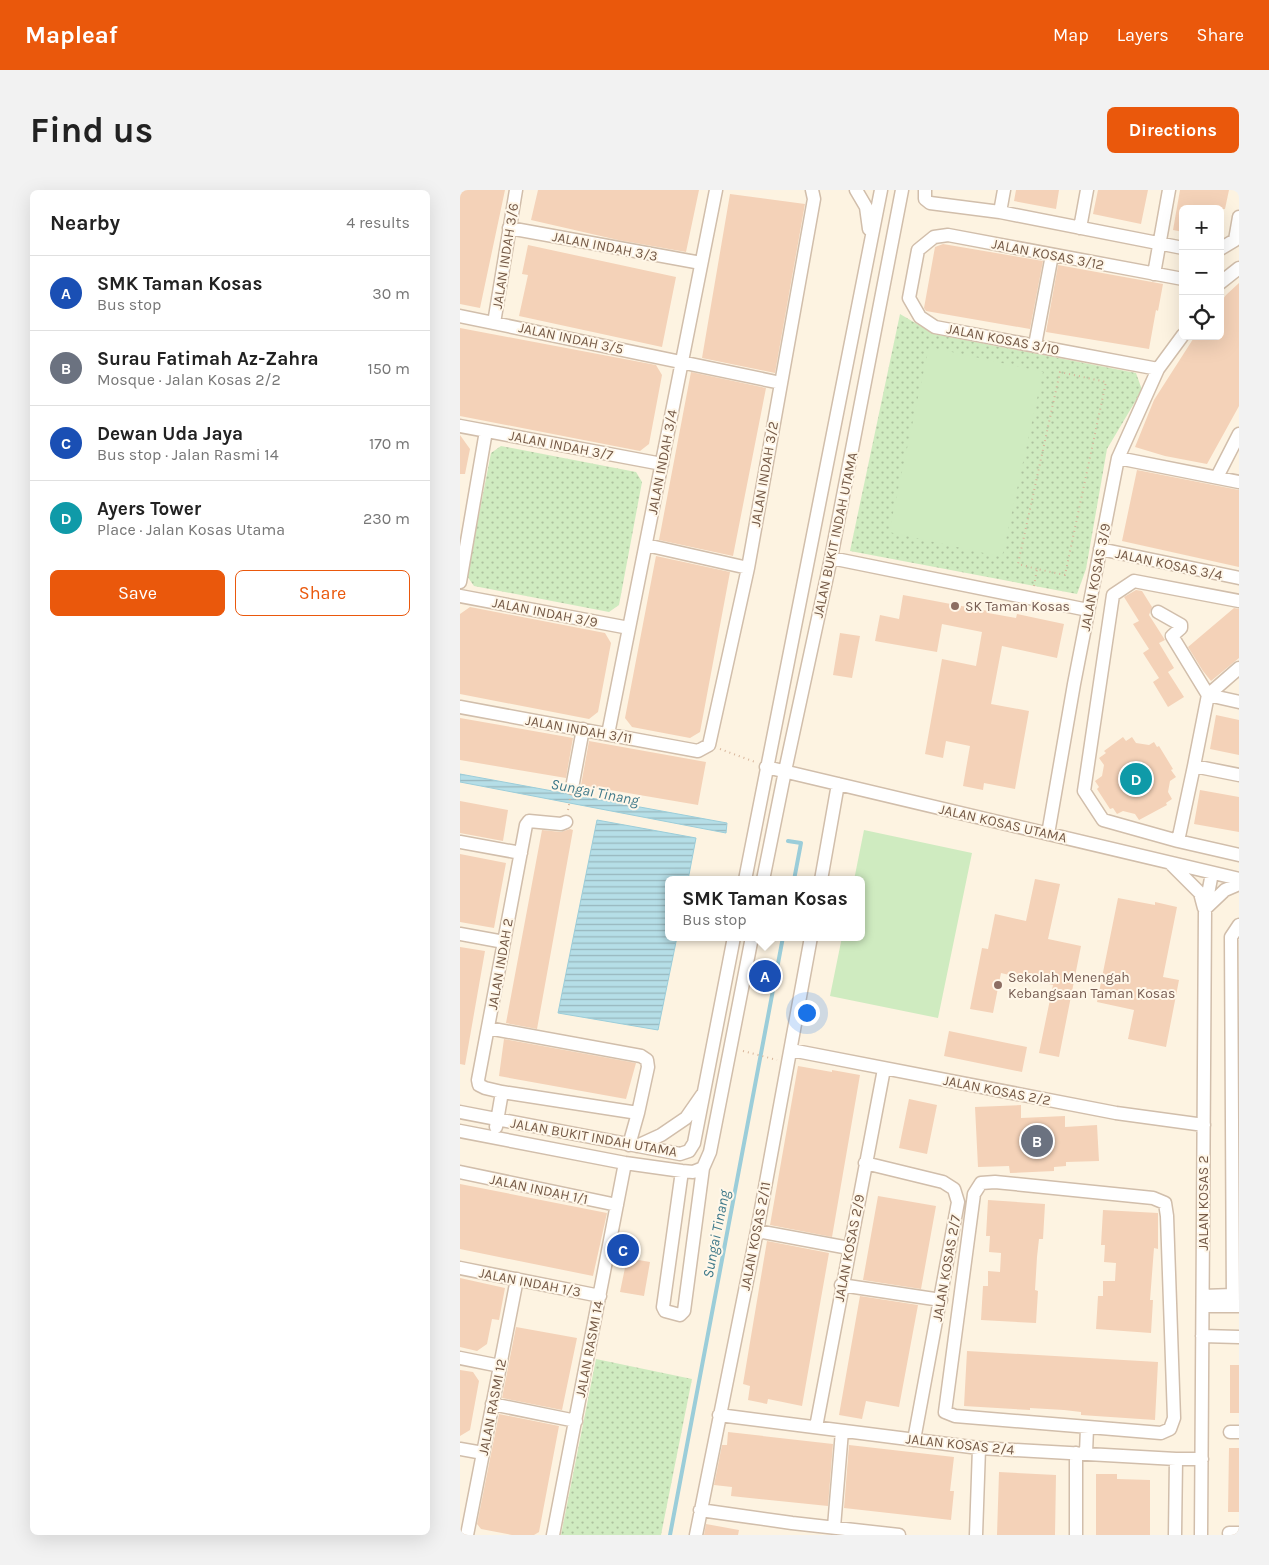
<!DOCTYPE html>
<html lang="en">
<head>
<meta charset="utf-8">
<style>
	:root { --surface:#fff; --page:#f2f2f2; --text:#222; --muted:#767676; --line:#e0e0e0; --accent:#ea580c }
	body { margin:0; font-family:Karla,sans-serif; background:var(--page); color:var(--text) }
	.controls { position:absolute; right:15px; top:15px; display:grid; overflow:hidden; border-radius:8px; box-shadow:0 5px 20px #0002 }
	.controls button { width:45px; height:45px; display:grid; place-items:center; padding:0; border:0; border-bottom:1px solid var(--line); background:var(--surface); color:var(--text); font:25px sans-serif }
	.you { position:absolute; left:346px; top:822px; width:18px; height:18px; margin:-12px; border:4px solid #fff; border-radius:50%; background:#1a73e8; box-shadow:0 0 0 8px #1a73e833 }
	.badge { display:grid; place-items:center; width:32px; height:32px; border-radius:50%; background:var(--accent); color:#fff; font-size:16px; font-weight:700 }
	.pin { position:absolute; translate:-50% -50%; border:2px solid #fff; box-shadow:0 1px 5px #0006 }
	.popup { position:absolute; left:205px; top:686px; width:200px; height:65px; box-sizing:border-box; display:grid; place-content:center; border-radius:8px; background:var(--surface); filter:drop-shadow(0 1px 4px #0005); font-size:16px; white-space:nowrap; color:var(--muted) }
	.popup b { font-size:19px; color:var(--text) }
	.popup::after { content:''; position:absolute; left:50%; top:100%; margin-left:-10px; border:10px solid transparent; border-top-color:var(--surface) }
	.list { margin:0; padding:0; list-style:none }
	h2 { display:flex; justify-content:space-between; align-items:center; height:65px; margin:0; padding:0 20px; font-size:21px }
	h2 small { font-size:16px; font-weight:400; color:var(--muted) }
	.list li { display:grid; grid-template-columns:32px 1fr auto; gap:15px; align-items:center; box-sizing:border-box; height:75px; padding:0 20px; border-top:1px solid var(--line) }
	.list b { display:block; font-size:19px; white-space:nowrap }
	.list p { margin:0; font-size:16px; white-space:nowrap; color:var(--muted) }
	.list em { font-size:16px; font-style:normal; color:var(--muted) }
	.actions { display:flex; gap:10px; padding:15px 20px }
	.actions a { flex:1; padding:11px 0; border:1px solid var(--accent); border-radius:8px; text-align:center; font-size:18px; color:var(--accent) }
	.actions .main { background:var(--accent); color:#fff }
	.icon { flex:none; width:28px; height:28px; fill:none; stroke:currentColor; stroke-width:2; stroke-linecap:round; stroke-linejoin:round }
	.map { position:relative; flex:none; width:779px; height:1345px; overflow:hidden; border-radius:8px }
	header { display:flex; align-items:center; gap:30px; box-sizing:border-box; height:70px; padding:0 25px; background:var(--accent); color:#fff }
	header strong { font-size:24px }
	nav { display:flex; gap:28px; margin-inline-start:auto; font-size:18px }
	.intro { display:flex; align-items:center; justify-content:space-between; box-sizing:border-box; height:120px; padding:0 30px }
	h1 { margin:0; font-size:35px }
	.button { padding:12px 22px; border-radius:8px; background:var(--accent); color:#fff; font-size:18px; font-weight:700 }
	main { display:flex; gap:30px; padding:0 30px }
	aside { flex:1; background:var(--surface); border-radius:8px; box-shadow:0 5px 20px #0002 }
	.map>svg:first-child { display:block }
	.green { fill:url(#green-dots) }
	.pitch { fill:#cfebc0 }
	.water { fill:url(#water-rules); stroke:#9bcdd9 }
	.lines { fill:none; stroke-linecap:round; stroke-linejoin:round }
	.stream { stroke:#9bcdd9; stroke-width:4 }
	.building { fill:#f4d2b8 }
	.minor-casing { stroke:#d1beab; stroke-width:15 }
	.path { stroke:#d8b59b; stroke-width:2; stroke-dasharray:1 4; stroke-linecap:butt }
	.minor { stroke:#fff; stroke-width:12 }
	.education-dot { fill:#8d6e63; stroke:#fff7e9; stroke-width:2 }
	.labels { text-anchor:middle; stroke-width:4; stroke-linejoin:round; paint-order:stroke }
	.street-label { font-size:14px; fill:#755a47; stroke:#fff7e9 }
	.education-label { font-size:14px; fill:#785e54; stroke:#fff7e9; text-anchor:start }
	.water-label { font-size:15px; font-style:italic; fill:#407a8a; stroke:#fff7e9 }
</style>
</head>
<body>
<header>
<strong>Mapleaf</strong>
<nav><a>Map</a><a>Layers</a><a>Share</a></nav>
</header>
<div class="intro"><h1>Find us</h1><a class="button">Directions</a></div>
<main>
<aside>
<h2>Nearby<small>4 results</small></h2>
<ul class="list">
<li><span class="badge" style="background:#1a4fb4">A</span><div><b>SMK Taman Kosas</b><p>Bus stop</p></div><em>30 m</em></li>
<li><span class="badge" style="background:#6b7280">B</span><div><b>Surau Fatimah Az-Zahra</b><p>Mosque · Jalan Kosas 2/2</p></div><em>150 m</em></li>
<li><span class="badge" style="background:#1a4fb4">C</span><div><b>Dewan Uda Jaya</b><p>Bus stop · Jalan Rasmi 14</p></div><em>170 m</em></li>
<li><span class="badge" style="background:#0f9aa8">D</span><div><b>Ayers Tower</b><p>Place · Jalan Kosas Utama</p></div><em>230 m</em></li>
</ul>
<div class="actions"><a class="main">Save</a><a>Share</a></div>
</aside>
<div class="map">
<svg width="779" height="1345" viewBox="0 0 779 1345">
	<defs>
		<pattern id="green-dots" width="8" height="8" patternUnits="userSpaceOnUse" patternTransform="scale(1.25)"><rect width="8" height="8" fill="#cfebc0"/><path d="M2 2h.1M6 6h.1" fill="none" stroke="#adc19e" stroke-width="1.8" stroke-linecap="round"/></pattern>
		<pattern id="water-rules" width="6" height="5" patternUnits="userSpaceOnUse" patternTransform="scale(1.25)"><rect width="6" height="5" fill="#b5dee7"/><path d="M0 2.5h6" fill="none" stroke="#98b7bd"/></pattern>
	</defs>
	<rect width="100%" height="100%" fill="#fdf3e1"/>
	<path class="green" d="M440 124 474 144 676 183 682 200 647 259 626 379 617 404 390 361Z
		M41 256 176 282 182 292 159 415 149 422 14 396 7 386 31 263Z
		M136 1169 232 1189 201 1345H101Z"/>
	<path class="pitch" d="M469 157 583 182 542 367 429 342Z
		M404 640 512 663 478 828 370 806 382 747H401V690H394Z"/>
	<path class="water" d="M0 584 267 633 266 643 0 592Z
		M137 630 236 648 228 690H209V747H217L198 840 98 823Z"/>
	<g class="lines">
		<path class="stream" d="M328 651 341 653 334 690
			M210 1345 323 747"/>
	</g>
	<path class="building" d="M0 0H45L20 118 0 114Z
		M78 0H239L226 62 158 50 71 30Z
		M556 0H599L596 19 554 11Z
		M638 0H688L681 34 633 24Z
		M720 0H769L765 19H723V42L713 40Z
		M270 4 345 14 315 183 242 168Z
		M483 54 583 71 570 139 466 121 464 118 475 57Z
		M68 55 216 87 202 157 59 126 68 85 62 84Z
		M598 75 703 94 698 121 696 120 689 159 586 142Z
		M779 93V216L747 274 705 266 675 257 694 210 735 146H760V113L766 105Z
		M0 138 196 175 202 185 189 254 180 261 0 226Z
		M231 182 306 198 273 366 199 350Z
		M0 245 10 259 5 284H0Z
		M677 280 779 300V377L662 351Z
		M196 366 270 382 240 542 230 548 172 537 165 528Z
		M676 400 682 401 692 417 689 425 705 450 699 453 714 478 708 482 724 507 708 517 693 492 699 488 683 463 689 459 673 434 679 431 664 407Z
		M443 405 528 421V423L556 428 557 424 604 434 597 468 542 456 531 514 569 521 555 599 524 593 523 600 503 596 510 556 486 551 483 568 465 564 482 469 516 476 522 442 482 434 477 462 415 451 420 425 439 429Z
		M10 417 145 443 151 453 138 522 129 529 0 504V424Z
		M774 418 779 419V468L751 491 743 481 728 457Z
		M380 443 400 446 392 488 373 485Z
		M756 525 779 530V565L750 559Z
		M0 528 113 548 106 588 0 570Z
		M663 547 666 551 672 547 676 553 689 555 694 552 697 557 699 556 713 579 711 580 716 587 710 591 708 602 712 609 706 613 707 615 679 630 675 624 663 621 657 624 653 618 650 619 637 599 639 597 635 591 642 586 644 575 639 568 646 563 644 561Z
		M129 551 246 572 238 615 121 595Z
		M740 600 779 607V642L734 634Z
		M0 611 48 620 43 651 0 643Z
		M110 639 113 640 77 839 46 833 82 640 101 642Z
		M0 664 46 673 34 738 0 732Z
		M575 689 600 694 588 749 621 756 599 867 579 863 593 795 541 783 533 823 510 819 522 758 528 759 535 724 566 731Z
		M658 708 695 715V712L717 717 703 787 719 790 706 857 668 849 674 820 637 812Z
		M0 757 25 761 5 875 0 874Z
		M489 841 567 857 562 882 484 866Z
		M44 849 176 873 166 909 39 886Z
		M338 876 372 882V880L400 885 372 1047 310 1035Z
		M449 909 477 915 467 964 439 958Z
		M561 915V928L605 926V937L637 935 639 971 606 972V976L594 977V981L550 983 549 976 518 977 515 917Z
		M0 994 147 1023 133 1086 0 1059Z
		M418 1006 476 1016 461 1099 403 1090Z
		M528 1010 585 1014 583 1049H579L577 1067 575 1100 578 1101 576 1133 521 1130 523 1096H528V1081L540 1082 541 1063 529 1062 530 1046H526Z
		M643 1020 698 1023V1059L694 1058 690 1110H693L691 1143 636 1139 638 1106H643V1091H655L656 1073 644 1072 645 1055H641Z
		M307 1051 369 1063 342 1216 308 1209 307 1214 288 1210 290 1196 283 1194Z
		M167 1068 190 1072 184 1106 160 1102Z
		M0 1088 45 1098 39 1130 32 1129 27 1154 17 1161 0 1157Z
		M400 1106 458 1115 439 1217 406 1211 402 1229 379 1225Z
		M56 1137 117 1148 102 1220 42 1208Z
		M507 1161 698 1172 695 1230 621 1225V1222L604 1220 570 1218V1220L504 1216Z
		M770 1175H779V1223H770Z
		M0 1180 13 1182 19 1191 10 1240 0 1246Z
		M39 1224 99 1236 79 1342 74 1345H52L21 1339 17 1334Z
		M268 1242 373 1254 368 1316 271 1306 272 1297 254 1295 262 1255H267Z
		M389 1255 494 1267 490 1301H494L491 1330 384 1318Z
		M769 1258H779V1322H768Z
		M539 1282 596 1285 595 1345H537Z
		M636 1284H657V1289L690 1290V1345H636Z
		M246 1334 279 1340 278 1345H244Z"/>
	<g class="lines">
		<g class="minor-casing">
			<path id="minor" d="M396 0 406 17 409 39
				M465 0V9L470 13 540 22 723 58
				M540 22 544 0
				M49 38 241 73
				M620 38 627 0
				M760 59 775 50 779 27
				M694 84 709 0
				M760 93 779 78
				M0 126 321 193
				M34 133 56 0
				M575 155 592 65
				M698 179 475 137 460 127 449 108 458 60 474 47 488 45 723 89
				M0 236 202 274
				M658 268 779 292
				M757 287 779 244
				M186 355 288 378
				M640 359 779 388
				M371 368 628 420
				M0 392 26 241
				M0 406 169 438
				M779 411 674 391 653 405 624 601 643 630 718 651 779 665
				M698 422 721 435V438L712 446 748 505 779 512
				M0 517 238 561 249 555 288 378 354 9 352 0
				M148 544 256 0
				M734 576 779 585
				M306 577 779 689
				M112 598 123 539
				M106 632 101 634 69 631 66 635 18 890 19 895 25 898 42 902 178 923 169 955
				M588 644 614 494 658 268 698 179 723 145
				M718 651 734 576 748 505 779 478
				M0 652 61 663
				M710 673 740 703 744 718
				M285 690 421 0
				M303 690 325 581 371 368 442 0
				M361 690 378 594
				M746 718 765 700 779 694
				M0 744 44 752
				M28 838 181 866 187 870 188 877 178 923
				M331 860 656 923 744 935
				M0 922 220 964 229 961 234 953 274 747
				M36 937 42 902
				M0 941 165 973 222 981 233 982 243 978
				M177 956 201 945 226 928 242 905
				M405 973 483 992 494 999 498 1012 454 1250
				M222 981 203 1117 205 1121 220 1125 224 1121 243 978 250 962 292 747
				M0 982 157 1015
				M535 992 693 1008 705 1013 707 1026 714 1228 710 1239 701 1243 495 1226 485 1222 514 1004 521 993Z
				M297 1041 389 1058
				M0 1078 140 1106
				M381 1095 481 1110
				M743 1106 773 1105
				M743 1116H779
				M773 1116 771 747 779 735
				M742 1146 779 1147
				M0 1168 40 1176
				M32 1214 116 1231
				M259 1225 519 1258 716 1269H742
				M356 1237 424 879
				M770 1242H779
				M0 1259 23 1263
				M626 1263 627 1238
				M240 1320 332 1333 439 1345
				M374 1337 382 1241
				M769 1343H779
				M7 1345 57 1089
				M93 1345 165 973
				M236 1345 297 1041 351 747
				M516 1345 519 1258
				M616 1345V1263
				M715 1345 716 1269
				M741 1345 745 720 752 683"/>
		</g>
		<path class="path" d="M574 396 577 379 605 385 646 192 600 182 558 374 577 379
			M260 559 295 572
			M108 620 110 609
			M283 861 317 870"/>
		<use href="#minor" class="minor"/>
	</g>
	<g class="education-dot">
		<circle cx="495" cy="416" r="5"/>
		<circle cx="538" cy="795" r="5"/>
	</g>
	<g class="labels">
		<g class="street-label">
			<text transform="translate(145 56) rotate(11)" y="5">JALAN INDAH 3/3</text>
			<text transform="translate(588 64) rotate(11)" y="5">JALAN KOSAS 3/12</text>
			<text transform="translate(45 66) rotate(-81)" y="5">JALAN INDAH 3/6</text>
			<text transform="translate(111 148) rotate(12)" y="5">JALAN INDAH 3/5</text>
			<text transform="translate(543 149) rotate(11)" y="5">JALAN KOSAS 3/10</text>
			<text transform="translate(101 255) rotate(11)" y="5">JALAN INDAH 3/7</text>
			<text transform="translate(202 272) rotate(-79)" y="5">JALAN INDAH 3/4</text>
			<text transform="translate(304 284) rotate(-80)" y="5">JALAN INDAH 3/2</text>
			<text transform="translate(375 345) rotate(-78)" y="5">JALAN BUKIT INDAH UTAMA</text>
			<text transform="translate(709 374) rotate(12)" y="5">JALAN KOSAS 3/4</text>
			<text transform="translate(635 387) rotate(-79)" y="5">JALAN KOSAS 3/9</text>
			<text transform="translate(85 422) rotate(11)" y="5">JALAN INDAH 3/9</text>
			<text transform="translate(119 539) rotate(10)" y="5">JALAN INDAH 3/11</text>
			<text transform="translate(543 633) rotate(13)" y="5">JALAN KOSAS UTAMA</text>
			<text transform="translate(40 774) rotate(-80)" y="5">JALAN INDAH 2</text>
			<text transform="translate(537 900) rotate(11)" y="5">JALAN KOSAS 2/2</text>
			<text transform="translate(134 947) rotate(10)" y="5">JALAN BUKIT INDAH UTAMA</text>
			<text transform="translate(79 999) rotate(12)" y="5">JALAN INDAH 1/1</text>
			<text transform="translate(743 1013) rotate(-90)" y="5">JALAN KOSAS 2</text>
			<text transform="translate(295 1046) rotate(-79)" y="5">JALAN KOSAS 2/11</text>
			<text transform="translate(389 1058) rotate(-79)" y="5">JALAN KOSAS 2/9</text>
			<text transform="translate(486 1078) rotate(-80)" y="5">JALAN KOSAS 2/7</text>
			<text transform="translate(70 1092) rotate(11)" y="5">JALAN INDAH 1/3</text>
			<text transform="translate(129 1159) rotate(-79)" y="5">JALAN RASMI 14</text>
			<text transform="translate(32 1217) rotate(-79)" y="5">JALAN RASMI 12</text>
			<text transform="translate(500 1254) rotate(6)" y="5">JALAN KOSAS 2/4</text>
		</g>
		<g class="education-label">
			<text x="505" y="421">SK Taman Kosas</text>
			<text x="548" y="792">Sekolah Menengah<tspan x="548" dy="16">Kebangsaan Taman Kosas</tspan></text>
		</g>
		<g class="water-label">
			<text transform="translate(135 602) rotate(11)" y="5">Sungai Tinang</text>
			<text transform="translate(256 1044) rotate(-79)" y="5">Sungai Tinang</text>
		</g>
	</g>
</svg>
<div class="controls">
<button>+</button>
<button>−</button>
<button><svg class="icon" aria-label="locate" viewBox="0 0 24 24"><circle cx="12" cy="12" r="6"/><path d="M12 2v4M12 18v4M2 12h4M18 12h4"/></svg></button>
</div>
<div class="you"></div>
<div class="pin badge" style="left:305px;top:786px;background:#1a4fb4">A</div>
<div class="popup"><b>SMK Taman Kosas</b>Bus stop</div>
<div class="pin badge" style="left:577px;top:951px;background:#6b7280">B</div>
<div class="pin badge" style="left:163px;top:1060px;background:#1a4fb4">C</div>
<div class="pin badge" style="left:676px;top:589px;background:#0f9aa8">D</div>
</div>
</main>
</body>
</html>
